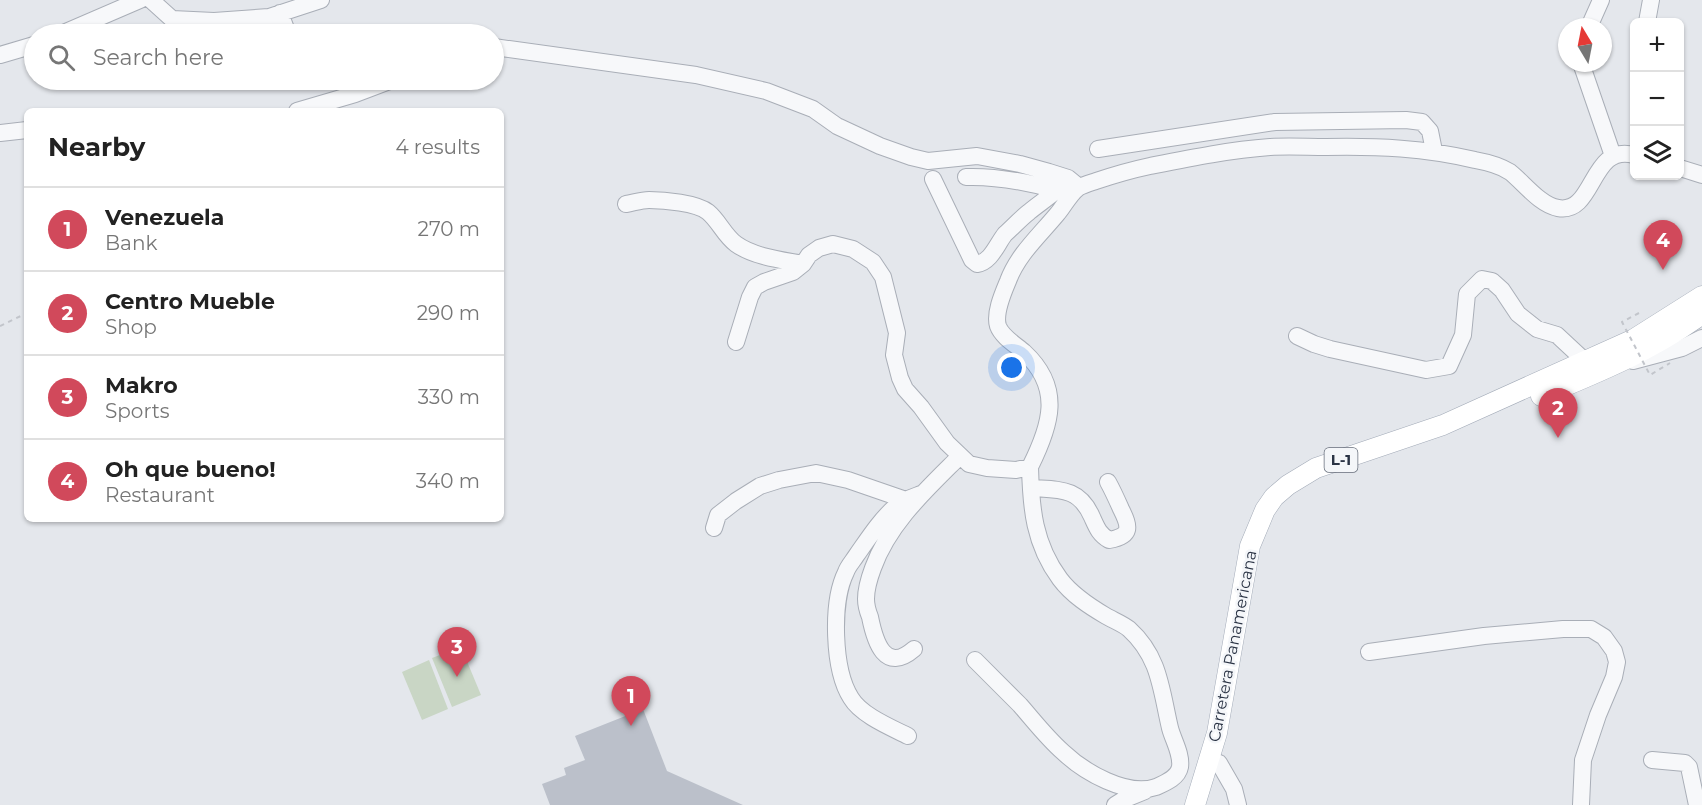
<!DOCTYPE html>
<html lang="en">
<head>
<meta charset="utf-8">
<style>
	:root { --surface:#fff; --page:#f2f2f2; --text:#222; --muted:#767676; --line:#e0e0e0; --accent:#d1495b }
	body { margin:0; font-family:Montserrat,sans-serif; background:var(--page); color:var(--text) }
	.controls { position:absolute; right:18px; top:18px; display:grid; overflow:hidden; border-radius:9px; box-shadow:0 2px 4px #0004 }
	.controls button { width:54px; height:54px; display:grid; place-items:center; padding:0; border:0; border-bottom:2px solid var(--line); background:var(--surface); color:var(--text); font:30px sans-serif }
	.compass { position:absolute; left:1558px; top:18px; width:54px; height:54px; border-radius:50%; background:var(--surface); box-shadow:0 2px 4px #0004; rotate:350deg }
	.you { position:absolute; left:1012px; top:368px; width:21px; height:21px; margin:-15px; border:4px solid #fff; border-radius:50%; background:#1a73e8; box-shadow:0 0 0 9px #1a73e833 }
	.badge { display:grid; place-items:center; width:39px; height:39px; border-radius:50%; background:var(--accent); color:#fff; font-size:20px; font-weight:700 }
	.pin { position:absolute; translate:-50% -50px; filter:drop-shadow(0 2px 3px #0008) }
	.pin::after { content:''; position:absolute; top:32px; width:21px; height:18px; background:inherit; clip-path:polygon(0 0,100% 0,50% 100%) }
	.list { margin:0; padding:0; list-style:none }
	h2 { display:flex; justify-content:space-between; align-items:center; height:78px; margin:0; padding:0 24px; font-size:26px }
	h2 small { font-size:20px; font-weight:400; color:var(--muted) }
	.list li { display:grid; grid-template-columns:39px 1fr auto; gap:18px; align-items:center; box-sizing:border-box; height:84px; padding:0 24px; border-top:2px solid var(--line) }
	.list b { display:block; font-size:22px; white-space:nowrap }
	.list p { margin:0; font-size:20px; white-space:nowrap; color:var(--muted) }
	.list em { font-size:20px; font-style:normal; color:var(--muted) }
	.icon { flex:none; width:33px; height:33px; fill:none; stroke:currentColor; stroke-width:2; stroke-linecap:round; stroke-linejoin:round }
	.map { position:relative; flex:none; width:1702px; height:805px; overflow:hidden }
	.search { position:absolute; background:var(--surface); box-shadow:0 2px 4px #0004; left:24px; top:24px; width:480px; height:66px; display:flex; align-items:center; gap:15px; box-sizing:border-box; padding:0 21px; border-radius:33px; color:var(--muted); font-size:22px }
	.panel { position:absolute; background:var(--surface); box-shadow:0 2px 4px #0004; left:24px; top:108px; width:480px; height:414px; border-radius:9px }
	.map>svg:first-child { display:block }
	.green { fill:#c9d6c5 }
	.building { fill:#bbc0ca }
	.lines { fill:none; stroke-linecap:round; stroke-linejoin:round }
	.minor-casing { stroke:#a9aeb7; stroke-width:18 }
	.major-casing { stroke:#a3abb8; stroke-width:21 }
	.path { stroke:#c2c5cb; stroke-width:2; stroke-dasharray:4.5 4.5; stroke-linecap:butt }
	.minor { stroke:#f7f8fa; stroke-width:16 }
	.major { stroke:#fff; stroke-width:20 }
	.path-bridge { stroke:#c2c5cb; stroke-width:2; stroke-dasharray:4.5 4.5; stroke-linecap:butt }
	.labels { text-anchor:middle; stroke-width:5; stroke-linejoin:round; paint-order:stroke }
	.shield { fill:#f4f6f9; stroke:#676e7b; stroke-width:1.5 }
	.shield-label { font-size:15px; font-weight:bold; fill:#2b3445 }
	.street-label { font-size:16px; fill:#2b3445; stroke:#f4f6f9 }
</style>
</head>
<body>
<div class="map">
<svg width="1702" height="805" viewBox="0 0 1702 805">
	<rect width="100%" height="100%" fill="#e4e7ec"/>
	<path class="green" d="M461 647 481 695 452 707 432 658Z
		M429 660 448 709 422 720 402 672Z"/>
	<path class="building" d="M643 709 667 771 743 805H550L542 784 566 775 564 768 585 760 575 736Z"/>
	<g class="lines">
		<g class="minor-casing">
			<path id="minor" d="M151 0 172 19 214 21 269 17 321 0
				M280 13 288 34
				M1647 22 1651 0
				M1589 27 1601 0
				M61 34 140 0
				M494 47 696 75 766 91 813 109 837 126 880 146 911 157 928 161 977 156 1020 164 1049 172 1068 178 1079 187
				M0 55 34 45
				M1581 63 1613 156
				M192 80H201
				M297 111 355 94 392 80
				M0 133 27 130
				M1098 149 1275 122 1406 120 1422 122 1430 131 1434 151
				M1680 168 1702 175
				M966 177C996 176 1027 182 1056 190
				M933 179 972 260 977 264C991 262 997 244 1005 234 1013 227 1021 218 1029 212 1042 201 1058 192 1068 178
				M626 204C633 203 641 200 649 200 664 200 697 203 708 212 719 221 724 235 736 244 754 257 782 260 803 264
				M1297 336 1314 344 1330 349 1426 370 1449 366 1463 335 1467 294 1482 279 1492 281 1502 290 1518 314 1537 329 1557 335 1586 362
				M736 342 750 297 755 287 764 282 793 272 803 264 809 255 819 248 833 244 853 249 873 262 883 277 897 333 894 355 900 378 905 389 921 407 947 443 969 464 987 468 1016 470 1030 467C1051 425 1063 388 1024 352 1016 345 1002 337 998 326 994 313 1003 293 1008 281 1018 254 1040 235 1058 213 1064 206 1070 194 1078 188 1083 185 1090 183 1096 181 1114 175 1131 170 1150 166 1190 158 1229 150 1270 147 1288 146 1308 147 1326 147 1378 146 1424 148 1475 160 1486 162 1501 166 1510 172 1524 183 1540 205 1558 208 1595 215 1590 143 1634 155
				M1633 361 1682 348 1702 338
				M1031 488C1059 490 1079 487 1092 517 1097 528 1099 534 1109 540 1132 536 1130 527 1121 509 1117 500 1113 491 1108 482
				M714 528 718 515 736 501 760 486 779 480 816 473 848 480 906 500
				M914 649C885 674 875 642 870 617 868 612 866 605 866 599 866 590 870 576 873 568 889 523 927 489 960 456
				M1369 652 1484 636 1563 629H1591L1604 637 1614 651 1617 662 1614 677 1598 715 1583 760 1581 805
				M975 660C990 675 1005 690 1020 705 1034 721 1047 738 1063 752 1084 772 1127 797 1156 787 1165 783 1178 778 1180 767 1182 754 1173 740 1170 728 1161 690 1160 657 1129 629 1123 624 1113 620 1106 616 1089 606 1072 595 1060 579 1034 544 1031 508 1030 467
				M908 736C890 727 861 715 851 698 833 670 831 602 846 572 848 566 853 561 856 556 868 539 880 520 896 506 903 500 913 497 921 494
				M1652 760 1685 763 1689 767 1697 805
				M1219 763 1234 789 1238 805
				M1115 805 1123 800 1145 791"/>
		</g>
		<g class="major-casing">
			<path id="major" d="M1541 396C1597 373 1653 350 1702 314
				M1195 805 1217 733 1250 546 1265 510 1274 497 1288 485 1316 468 1443 425 1634 339 1702 296"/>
		</g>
		<path class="path" d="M0 326 27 313"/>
		<use href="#minor" class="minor"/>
		<use href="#major" class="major"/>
		<path class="path-bridge" d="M1639 313 1622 322 1650 375 1670 363"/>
	</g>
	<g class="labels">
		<rect class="shield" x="1324.5" y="448" width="33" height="24" rx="4.5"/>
		<g class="shield-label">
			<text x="1341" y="465">L-1</text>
		</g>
		<g class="street-label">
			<text transform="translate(1232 646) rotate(-79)" y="6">Carretera Panamericana</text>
		</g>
	</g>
</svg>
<div class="controls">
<button>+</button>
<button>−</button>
<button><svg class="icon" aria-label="layers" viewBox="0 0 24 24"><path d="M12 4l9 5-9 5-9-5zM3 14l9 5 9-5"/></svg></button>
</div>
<svg class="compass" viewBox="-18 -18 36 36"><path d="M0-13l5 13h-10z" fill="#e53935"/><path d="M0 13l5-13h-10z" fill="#767676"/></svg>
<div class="you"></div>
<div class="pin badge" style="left:631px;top:726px">1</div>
<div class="pin badge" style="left:1558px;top:438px">2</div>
<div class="pin badge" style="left:457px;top:677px">3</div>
<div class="pin badge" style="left:1663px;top:270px">4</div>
<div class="search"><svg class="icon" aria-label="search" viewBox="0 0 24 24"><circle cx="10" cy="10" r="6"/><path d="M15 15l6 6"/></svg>Search here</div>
<section class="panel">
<h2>Nearby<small>4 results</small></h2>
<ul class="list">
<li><span class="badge">1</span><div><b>Venezuela</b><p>Bank</p></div><em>270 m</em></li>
<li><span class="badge">2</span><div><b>Centro Mueble</b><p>Shop</p></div><em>290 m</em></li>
<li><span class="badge">3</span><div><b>Makro</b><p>Sports</p></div><em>330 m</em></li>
<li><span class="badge">4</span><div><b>Oh que bueno!</b><p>Restaurant</p></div><em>340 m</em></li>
</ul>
</section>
</div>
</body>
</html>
